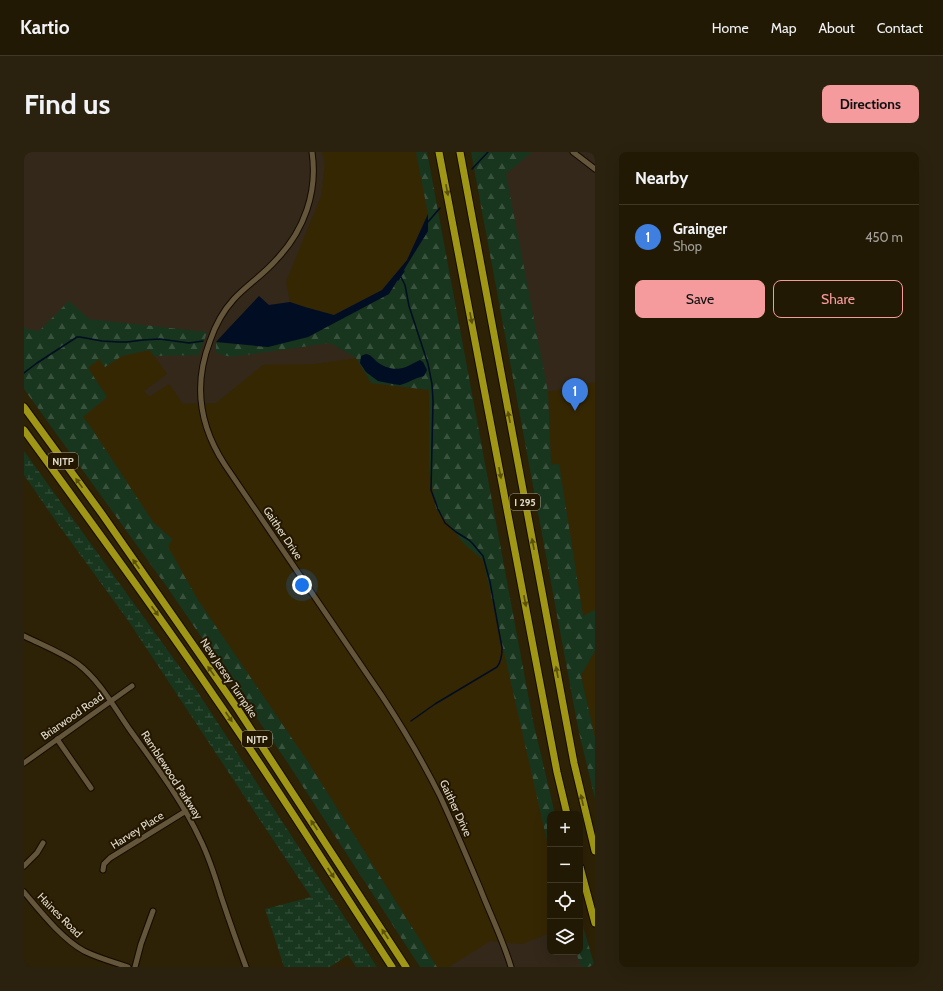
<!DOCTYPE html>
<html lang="en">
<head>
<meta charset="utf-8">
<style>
	:root { --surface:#221904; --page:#2a220e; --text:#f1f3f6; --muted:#a2a09a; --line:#3f3826; --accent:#f59b9d }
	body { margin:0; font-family:Cabin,sans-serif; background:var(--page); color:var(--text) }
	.controls { position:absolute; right:12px; bottom:12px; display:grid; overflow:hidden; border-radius:8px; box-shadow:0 4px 16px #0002 }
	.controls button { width:36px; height:36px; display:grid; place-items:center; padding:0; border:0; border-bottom:1px solid var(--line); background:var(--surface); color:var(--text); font:20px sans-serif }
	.you { position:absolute; left:278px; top:433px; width:14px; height:14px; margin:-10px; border:3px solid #fff; border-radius:50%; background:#1a73e8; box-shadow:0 0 0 6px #1a73e833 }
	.badge { display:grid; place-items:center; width:26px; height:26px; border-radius:50%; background:var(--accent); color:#fff; font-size:13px; font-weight:700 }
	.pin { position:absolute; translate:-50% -33px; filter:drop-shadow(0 1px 2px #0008) }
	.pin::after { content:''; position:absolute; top:21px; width:14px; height:12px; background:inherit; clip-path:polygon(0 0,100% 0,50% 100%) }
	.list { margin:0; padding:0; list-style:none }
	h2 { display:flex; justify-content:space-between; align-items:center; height:52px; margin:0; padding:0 16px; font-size:17px }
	h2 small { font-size:13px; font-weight:400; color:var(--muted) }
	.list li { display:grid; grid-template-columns:26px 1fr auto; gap:12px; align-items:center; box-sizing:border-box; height:64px; padding:0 16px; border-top:1px solid var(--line) }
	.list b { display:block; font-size:15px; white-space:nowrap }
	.list p { margin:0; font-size:13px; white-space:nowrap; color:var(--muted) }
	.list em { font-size:13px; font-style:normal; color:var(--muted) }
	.actions { display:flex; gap:8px; padding:12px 16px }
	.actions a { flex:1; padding:9px 0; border:1px solid var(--accent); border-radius:8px; text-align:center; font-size:14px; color:var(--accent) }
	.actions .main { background:var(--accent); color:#111 }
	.icon { flex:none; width:22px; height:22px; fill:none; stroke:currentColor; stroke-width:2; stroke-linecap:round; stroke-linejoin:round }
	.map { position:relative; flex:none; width:571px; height:815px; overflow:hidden; border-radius:8px }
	header { display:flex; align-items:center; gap:24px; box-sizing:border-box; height:56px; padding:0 20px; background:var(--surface); border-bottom:1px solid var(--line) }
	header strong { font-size:19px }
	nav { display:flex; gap:22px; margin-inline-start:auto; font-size:14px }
	.intro { display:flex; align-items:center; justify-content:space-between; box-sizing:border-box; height:96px; padding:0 24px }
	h1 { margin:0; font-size:28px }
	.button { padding:10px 18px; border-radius:8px; background:var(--accent); color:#111; font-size:14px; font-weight:700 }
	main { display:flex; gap:24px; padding:0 24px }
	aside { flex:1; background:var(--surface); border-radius:8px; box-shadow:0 4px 16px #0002 }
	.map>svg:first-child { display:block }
	.commercial { fill:#332819 }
	.built { fill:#362703 }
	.grass { fill:url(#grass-tufts) }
	.forest { fill:url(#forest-firs) }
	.wetland { fill:url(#wetland-marsh) }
	.water { fill:#000d23 }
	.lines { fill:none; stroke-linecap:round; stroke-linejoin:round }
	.stream { stroke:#000d23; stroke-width:1.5 }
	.minor-casing { stroke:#150a00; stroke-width:7 }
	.highway-casing { stroke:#150a00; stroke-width:9 }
	.minor { stroke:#63563b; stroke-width:5 }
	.highway { stroke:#9e9614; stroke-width:7 }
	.oneway { fill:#5a5009 }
	.labels { text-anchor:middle; stroke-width:4; stroke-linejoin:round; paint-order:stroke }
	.shield { fill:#231700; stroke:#a9a08e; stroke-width:1 }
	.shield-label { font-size:10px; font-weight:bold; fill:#e2dbcb }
	.street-label { font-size:11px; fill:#e2dbcb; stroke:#231700 }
</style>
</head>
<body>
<header>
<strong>Kartio</strong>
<nav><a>Home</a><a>Map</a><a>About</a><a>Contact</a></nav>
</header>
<div class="intro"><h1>Find us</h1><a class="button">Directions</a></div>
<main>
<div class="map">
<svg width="571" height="815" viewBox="0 0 571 815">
	<defs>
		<pattern id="grass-tufts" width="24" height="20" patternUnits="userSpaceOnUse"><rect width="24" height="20" fill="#18351e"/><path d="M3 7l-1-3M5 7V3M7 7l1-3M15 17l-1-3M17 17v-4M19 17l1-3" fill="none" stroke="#39523d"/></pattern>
		<pattern id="forest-firs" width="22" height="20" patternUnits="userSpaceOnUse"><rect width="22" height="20" fill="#18351e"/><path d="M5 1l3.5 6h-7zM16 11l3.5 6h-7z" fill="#39523d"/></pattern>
		<pattern id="wetland-marsh" width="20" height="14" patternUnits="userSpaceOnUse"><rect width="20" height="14" fill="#18351e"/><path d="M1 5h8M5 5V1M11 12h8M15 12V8" fill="none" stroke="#39523d"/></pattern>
	</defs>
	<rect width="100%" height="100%" fill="#2d2106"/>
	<path class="commercial" d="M0 0H396L526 678V800H556L566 815H414L0 218Z
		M461 0H571V590Z"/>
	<path class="built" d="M298 0H392L404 62 383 108 358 138 310 163 281 155 266 150 262 130 297 44 301 11Z
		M126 198 143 222 120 239 125 245 145 232 159 252 192 251 239 213 292 212 332 206 347 231 405 238V316L441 393 459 408 526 702V781L498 792 466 789 425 815H413L284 610 174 448 143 395 148 387 129 370 66 274 58 265 83 245 63 216 75 207 81 215 98 204Z
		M571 230V458L559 464 535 312 527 313 524 240Z
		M571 499V586L557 523Z"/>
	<path class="grass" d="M447 0H460L449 11Z"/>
	<path class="forest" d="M392 0H403L509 569 531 662H526V702L459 408 441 393 412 356 405 316V238L347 231 332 206 306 191 207 205 192 201V190L244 195 365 142 404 79V62Z
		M460 0H508L482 22 524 240 527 313 535 312 559 464 571 458V499L557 523 571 586V647L554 576 449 11Z
		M45 149 65 167 183 180 175 203 130 204 125 198 98 204 81 215 75 207 64 216 83 245 59 265 66 274 129 370 148 387 144 395 174 448 284 610 413 815H396L263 610 143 435 0 237V174L2 177 15 179Z
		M556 764 571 815H557L552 800H556Z"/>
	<path class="wetland" d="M0 299 173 539 353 815H332L324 803 306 815H260L241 757 287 745 103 467 31 368 0 323Z"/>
	<path class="water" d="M404 62V79L365 142 284 185 244 195 192 190 203 178 235 144 245 153 266 150 281 155 310 163 358 138 383 108Z
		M342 202C347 203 348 205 352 209 360 216 372 219 382 215 387 213 391 210 396 208L399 210 403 218 400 224 393 226 382 231 376 233 369 232 354 229 342 220 336 211 337 204Z"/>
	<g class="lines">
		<path class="stream" d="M448 17 464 0
			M403 71 416 56
			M377 125 381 133 385 154 404 212 408 232 409 249 407 338 414 357 421 371 432 380 445 388 449 392 459 404 466 430 478 496C478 503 477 510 473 515L411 552 387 569
			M374 128 380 119
			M0 221 13 211 53 185H56L78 189 95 190H103L119 188 136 187 165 191 179 189"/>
		<g class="minor-casing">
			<path id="minor" d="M288 0C294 40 280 79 252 108 239 123 223 133 210 147 199 159 191 174 186 189 169 233 176 275 201 313L358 544C379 576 399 610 416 644 430 674 443 705 456 736 466 762 479 788 487 815
				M549 0 571 17
				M0 484C18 493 37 500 54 512 76 529 90 555 106 578 131 613 158 648 176 687 185 705 191 724 197 744 205 768 213 791 222 815
				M33 587 67 636
				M0 611 108 534
				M0 714 13 701 19 691
				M79 718 80 712 86 706 162 659
				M0 740C17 760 37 786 60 799 74 806 89 810 104 815
				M111 815 117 792 129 759"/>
		</g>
		<g class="highway-casing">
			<path id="highway" d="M415 0 533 620 543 662
				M436 0 550 611 571 699
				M0 255 78 362 213 556 247 608 382 815
				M0 278C64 366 129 454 190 544 252 633 309 725 368 815
				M556 715 571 771"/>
		</g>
		<use href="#minor" class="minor"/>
		<use href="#highway" class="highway"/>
	</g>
	<defs><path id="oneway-solid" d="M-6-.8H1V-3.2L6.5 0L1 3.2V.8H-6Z"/></defs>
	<g class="oneway">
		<use href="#oneway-solid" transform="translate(423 38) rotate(79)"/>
		<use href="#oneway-solid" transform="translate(447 166) rotate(79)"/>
		<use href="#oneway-solid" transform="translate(485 265) rotate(-101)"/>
		<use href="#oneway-solid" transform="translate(476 321) rotate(79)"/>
		<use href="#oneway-solid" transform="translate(55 331) rotate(-126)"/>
		<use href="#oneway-solid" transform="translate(509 392) rotate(-101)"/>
		<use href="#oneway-solid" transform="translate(112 412) rotate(-125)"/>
		<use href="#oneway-solid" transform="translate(501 449) rotate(79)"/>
		<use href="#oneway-solid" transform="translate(131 459) rotate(54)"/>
		<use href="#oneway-solid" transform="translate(187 519) rotate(-125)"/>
		<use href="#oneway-solid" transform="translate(533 520) rotate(-101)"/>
		<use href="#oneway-solid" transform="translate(205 565) rotate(56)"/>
		<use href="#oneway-solid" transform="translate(558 648) rotate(-103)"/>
		<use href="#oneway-solid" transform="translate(290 673) rotate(-124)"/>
		<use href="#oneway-solid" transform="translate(307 721) rotate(56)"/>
		<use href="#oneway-solid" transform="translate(361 782) rotate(-123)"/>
	</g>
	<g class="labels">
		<g class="shield">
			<rect x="24" y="301" width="30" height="16" rx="3"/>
			<rect x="486" y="342" width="30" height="16" rx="3"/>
			<rect x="218" y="579" width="30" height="16" rx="3"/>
		</g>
		<g class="shield-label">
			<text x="39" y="313">NJTP</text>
			<text x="501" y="354">I 295</text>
			<text x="233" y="591">NJTP</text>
		</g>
		<g class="street-label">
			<text transform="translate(259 381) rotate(56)" y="4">Gaither Drive</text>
			<text transform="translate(205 526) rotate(56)" y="4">New Jersey Turnpike</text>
			<text transform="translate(48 564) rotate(-35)" y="4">Briarwood Road</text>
			<text transform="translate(148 623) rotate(57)" y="4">Ramblewood Parkway</text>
			<text transform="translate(432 656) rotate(65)" y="4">Gaither Drive</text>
			<text transform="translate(113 678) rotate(-32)" y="4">Harvey Place</text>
			<text transform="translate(36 763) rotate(45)" y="4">Haines Road</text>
		</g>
	</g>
</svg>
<div class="controls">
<button>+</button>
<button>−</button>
<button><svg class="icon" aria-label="locate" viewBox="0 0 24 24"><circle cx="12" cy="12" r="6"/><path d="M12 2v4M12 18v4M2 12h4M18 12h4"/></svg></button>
<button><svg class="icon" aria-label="layers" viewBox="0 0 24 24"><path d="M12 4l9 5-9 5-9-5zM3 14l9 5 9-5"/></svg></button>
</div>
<div class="you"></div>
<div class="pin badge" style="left:551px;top:259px;background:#3f7fe0">1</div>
</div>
<aside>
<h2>Nearby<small></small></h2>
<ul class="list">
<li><span class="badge" style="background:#3f7fe0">1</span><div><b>Grainger</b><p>Shop</p></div><em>450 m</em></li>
</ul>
<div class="actions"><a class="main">Save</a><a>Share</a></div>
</aside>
</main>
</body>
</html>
